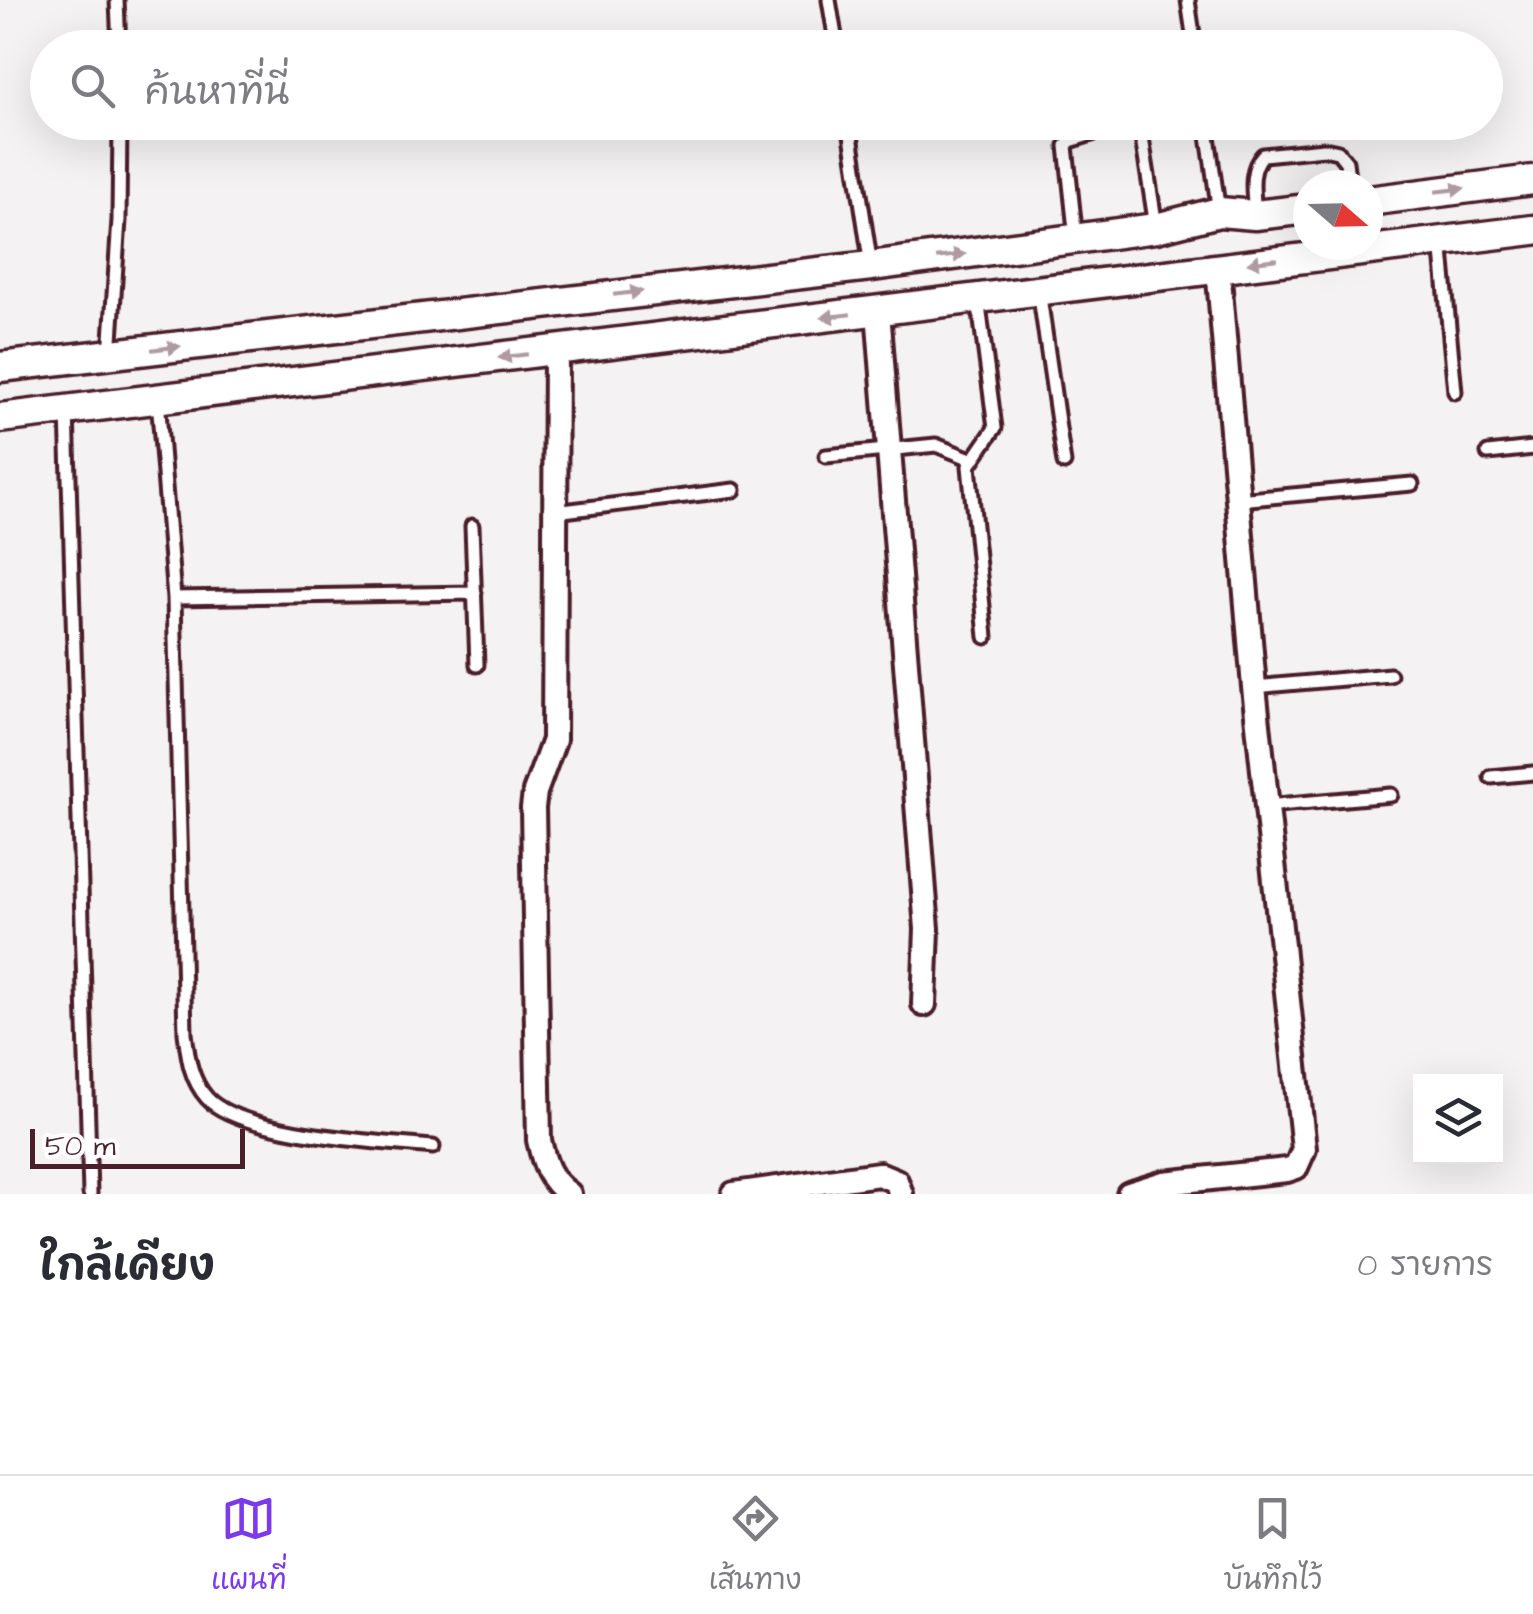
<!DOCTYPE html>
<html lang="th">
<head>
<meta charset="utf-8">
<style>
	:root { --surface:#fff; --page:#f7f7f7; --text:#2b2b33; --muted:#7c7c81; --line:#e1e1e2; --accent:#7c3aed }
	body { margin:0; font-family:"Architects Daughter","Playpen Sans Thai",sans-serif; background:var(--page); color:var(--text) }
	.controls { position:absolute; right:30px; bottom:30px; display:grid; overflow:hidden; border-radius:0px; box-shadow:0 10px 40px #0002 }
	.controls button { width:90px; height:90px; display:grid; place-items:center; padding:0; border:0; border-bottom:2px solid var(--line); background:var(--surface); color:var(--text); font:50px sans-serif }
	.compass { position:absolute; left:1293px; top:170px; width:90px; height:90px; border-radius:50%; background:var(--surface); box-shadow:0 10px 40px #0002; rotate:110deg }
	.scale { position:absolute; left:30px; bottom:25px; width:215px; box-sizing:border-box; padding-left:10px; border:5px solid #4a1f2b; border-top:0; font-size:28px; line-height:35px; white-space:nowrap; color:#4a1f2b; -webkit-text-stroke:8px #fff; paint-order:stroke }
	.list { margin:0; padding:0; list-style:none }
	h2 { display:flex; justify-content:space-between; align-items:center; height:130px; margin:0; padding:0 40px; font-size:42px }
	h2 small { font-size:32px; font-weight:400; color:var(--muted) }
	.icon { flex:none; width:55px; height:55px; fill:none; stroke:currentColor; stroke-width:2; stroke-linecap:round; stroke-linejoin:round }
	.map { position:relative; flex:none; width:1533px; height:1194px; overflow:hidden }
	.search { position:absolute; background:var(--surface); box-shadow:0 10px 40px #0002; left:30px; right:30px; top:30px; height:110px; display:flex; align-items:center; gap:25px; box-sizing:border-box; padding:0 35px; border-radius:55px; color:var(--muted); font-size:38px }
	.sheet { height:280px; background:var(--surface) }
	nav { display:flex; justify-content:space-around; align-items:center; box-sizing:border-box; height:140px; border-top:2px solid var(--line); background:var(--surface); font-size:28px; color:var(--muted) }
	nav a { display:grid; justify-items:center; gap:5px }
	nav .on { color:var(--accent) }
	.map>svg:first-child { display:block }
	.lines { fill:none; stroke-linecap:round; stroke-linejoin:round }
	.service-casing { stroke:#4a1f2b; stroke-width:19 }
	.minor-casing { stroke:#4a1f2b; stroke-width:30 }
	.tertiary-casing { stroke:#4a1f2b; stroke-width:35 }
	.service { stroke:#fff; stroke-width:11 }
	.minor { stroke:#fff; stroke-width:22 }
	.tertiary { stroke:#fff; stroke-width:28 }
	.oneway { fill:#ae9aa0 }
</style>
</head>
<body>
<div class="map">
<svg width="1533" height="1194" viewBox="0 0 1533 1194">
	<rect width="100%" height="100%" fill="#f4f2f2"/>
	<filter id="ink" filterUnits="userSpaceOnUse"><feTurbulence type="fractalNoise" baseFrequency=".01" numOctaves="2"/><feDisplacementMap in="SourceGraphic" scale="20" xChannelSelector="R" yChannelSelector="G"/><feConvolveMatrix kernelMatrix="1 2 1 2 8 2 1 2 1" color-interpolation-filters="sRGB"/></filter>
	<g filter="url(#ink)">
		<g class="lines">
			<g class="service-casing">
				<path id="service" d="M117 0 119 48
					M829 0 837 48
					M1188 0 1195 48
					M849 122 871 266
					M1206 122 1219 212
					M1255 215C1254 194 1248 171 1263 155L1324 149 1338 152 1346 162 1349 185
					M1076 239 1066 146 1070 141C1094 134 1120 120 1142 138L1156 226
					M1441 240 1455 392
					M1039 290 1064 463
					M978 298 995 428 969 466 986 637
					M110 355 119 220 120 122
					M158 399 174 598 185 1033C188 1056 190 1079 207 1098 240 1135 383 1142 433 1147
					M67 410 90 1194
					M1488 453 1533 448
					M826 456 936 445 971 459
					M1238 500 1412 484
					M555 512 734 490
					M472 526 477 665
					M174 598 475 593
					M1254 687 1390 675
					M1491 777 1533 773
					M1266 806 1391 795"/>
			</g>
			<g class="minor-casing">
				<path id="minor" d="M878 311 927 929 924 1004
					M556 351 554 740 535 792 533 808 539 1140C544 1163 549 1180 569 1194
					M734 1194 879 1174 896 1181 901 1194
					M1129 1194 1164 1183 1287 1170 1296 1167 1304 1149 1254 687 1218 267"/>
			</g>
			<g class="tertiary-casing">
				<path id="tertiary" d="M1368 201 1533 180
					M0 367 871 266 1156 228 1219 212 1255 215 1308 209
					M0 418 1533 230"/>
			</g>
			<use href="#service" class="service"/>
			<use href="#minor" class="minor"/>
			<use href="#tertiary" class="tertiary"/>
		</g>
		<defs><path id="oneway-solid" d="M-6-.8H1V-3.2L6.5 0L1 3.2V.8H-6Z" transform="scale(2.5)"/></defs>
		<g class="oneway">
			<use href="#oneway-solid" transform="translate(1450 190) rotate(-7)"/>
			<use href="#oneway-solid" transform="translate(951 256) rotate(-7)"/>
			<use href="#oneway-solid" transform="translate(1262 261) rotate(173)"/>
			<use href="#oneway-solid" transform="translate(628 293) rotate(-7)"/>
			<use href="#oneway-solid" transform="translate(836 316) rotate(173)"/>
			<use href="#oneway-solid" transform="translate(166 348) rotate(-7)"/>
			<use href="#oneway-solid" transform="translate(513 356) rotate(173)"/>
		</g>
	</g>
</svg>
<div class="controls">
<button><svg class="icon" aria-label="layers" viewBox="0 0 24 24"><path d="M12 4l9 5-9 5-9-5zM3 14l9 5 9-5"/></svg></button>
</div>
<svg class="compass" viewBox="-18 -18 36 36"><path d="M0-13l5 13h-10z" fill="#e53935"/><path d="M0 13l5-13h-10z" fill="#7c7c81"/></svg>
<div class="scale">50 m</div>
<div class="search"><svg class="icon" aria-label="search" viewBox="0 0 24 24"><circle cx="10" cy="10" r="6"/><path d="M15 15l6 6"/></svg>ค้นหาที่นี่</div>
</div>
<section class="sheet">
<h2>ใกล้เคียง<small>0 รายการ</small></h2>
<ul class="list">
</ul>
</section>
<nav>
<a class="on"><svg class="icon" aria-label="map" viewBox="0 0 24 24"><path d="M3 6l6-2 6 2 6-2v14l-6 2-6-2-6 2zM9 4v14M15 6v14"/></svg>แผนที่</a>
<a><svg class="icon" aria-label="directions" viewBox="0 0 24 24"><path d="M12 3l9 9-9 9-9-9zM9 14v-3h6M13 9l2 2-2 2"/></svg>เส้นทาง</a>
<a><svg class="icon" aria-label="saved" viewBox="0 0 24 24"><path d="M7 4h10v16l-5-4-5 4z"/></svg>บันทึกไว้</a>
</nav>
</body>
</html>
